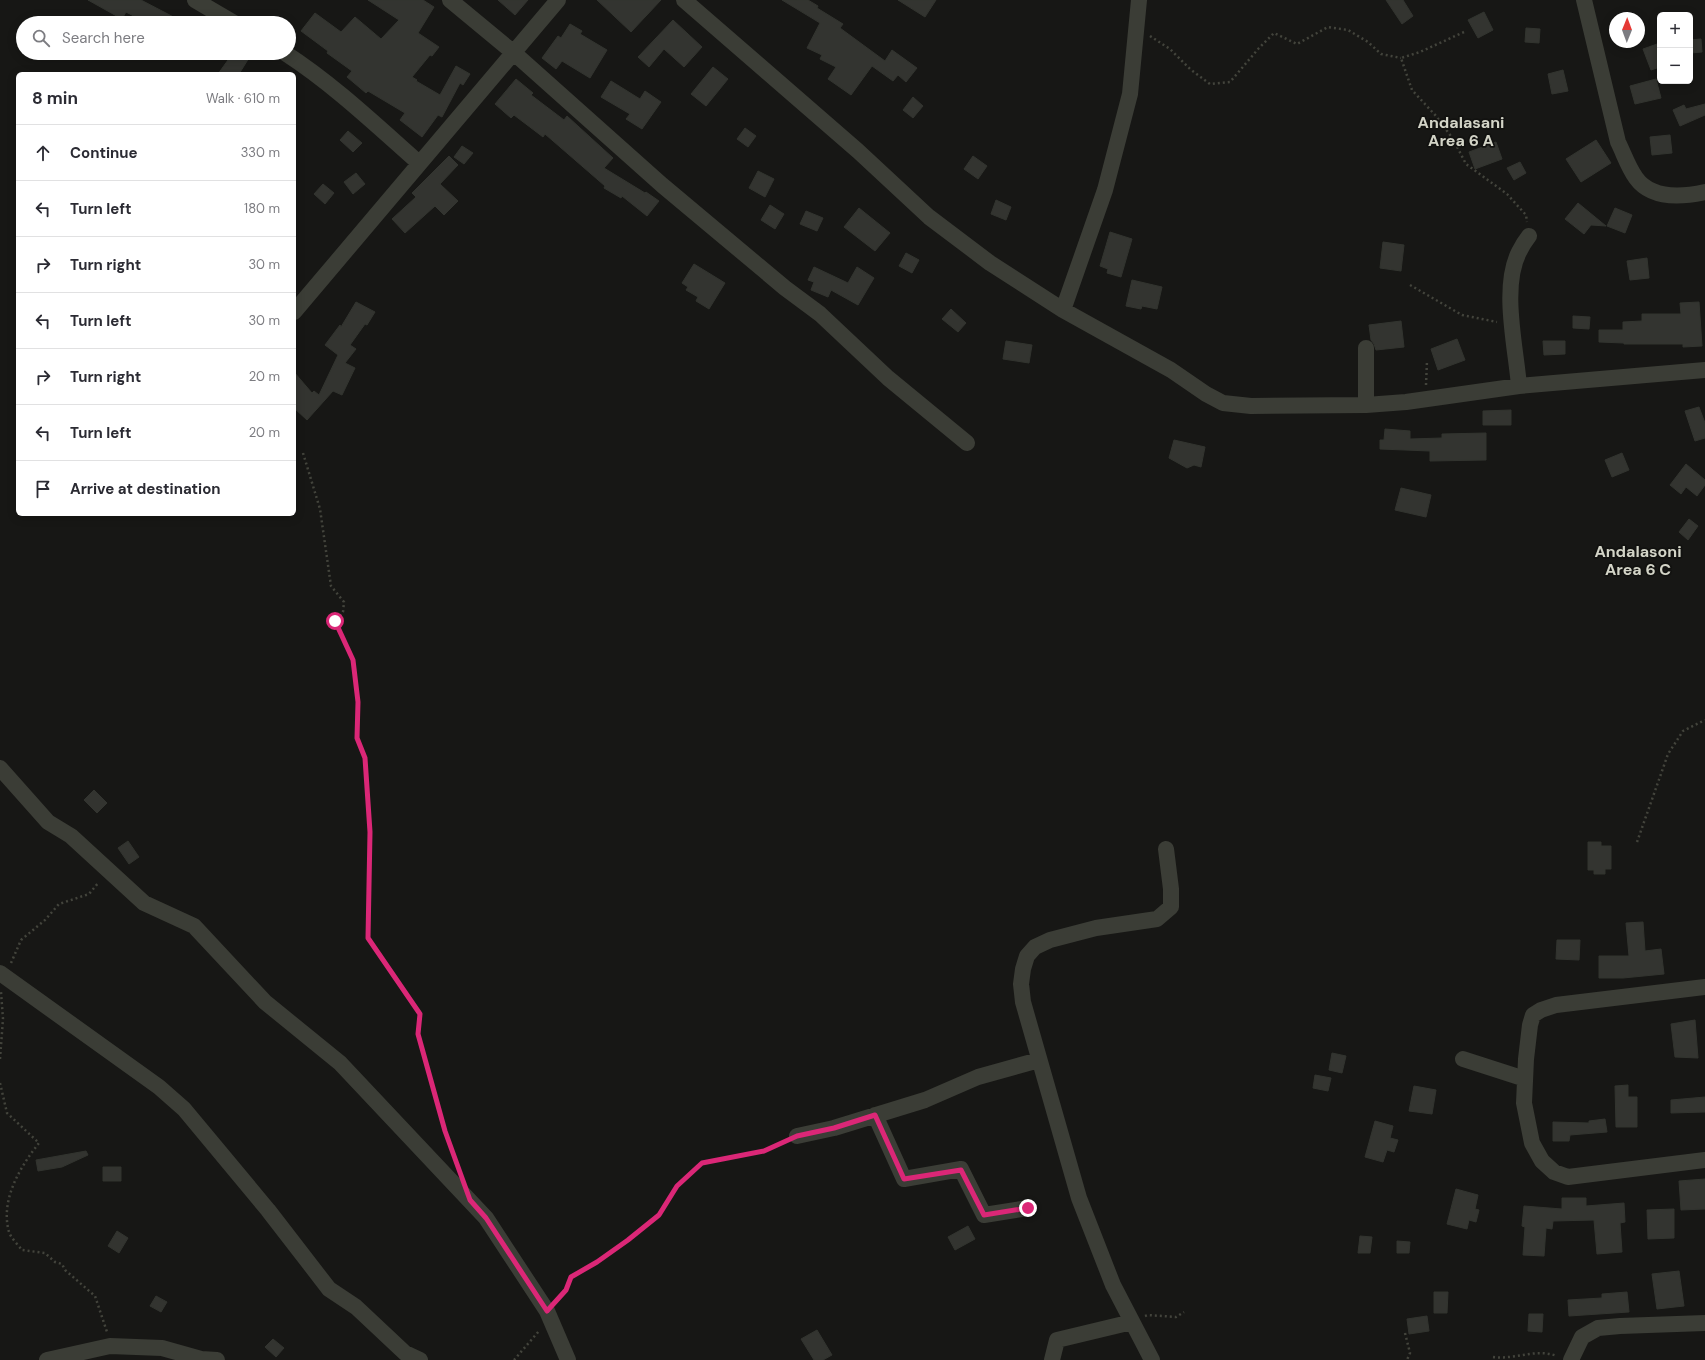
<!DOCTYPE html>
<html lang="en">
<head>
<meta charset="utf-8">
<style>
	:root { --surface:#fff; --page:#f2f2f3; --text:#2b2b33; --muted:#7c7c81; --line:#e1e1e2 }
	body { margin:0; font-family:"DM Sans",sans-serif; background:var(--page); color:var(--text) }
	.controls { position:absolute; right:12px; top:12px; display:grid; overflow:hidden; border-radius:6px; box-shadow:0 2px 10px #0003 }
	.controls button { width:36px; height:36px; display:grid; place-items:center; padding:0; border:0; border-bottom:1px solid var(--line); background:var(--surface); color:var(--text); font:20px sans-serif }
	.compass { position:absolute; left:1609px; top:12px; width:36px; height:36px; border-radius:50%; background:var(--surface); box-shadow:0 2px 10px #0003; rotate:1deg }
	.stop { position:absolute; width:12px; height:12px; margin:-9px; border:3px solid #db2777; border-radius:50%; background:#fff }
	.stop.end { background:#db2777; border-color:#fff; box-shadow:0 1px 4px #0008 }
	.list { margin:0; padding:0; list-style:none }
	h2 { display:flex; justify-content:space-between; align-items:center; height:52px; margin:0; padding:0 16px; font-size:17px }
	h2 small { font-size:13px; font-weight:400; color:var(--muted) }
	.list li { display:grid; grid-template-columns:26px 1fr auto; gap:12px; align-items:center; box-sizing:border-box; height:56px; padding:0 16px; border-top:1px solid var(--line) }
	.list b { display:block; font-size:15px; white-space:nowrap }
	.list em { font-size:13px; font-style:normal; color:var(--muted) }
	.icon { flex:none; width:22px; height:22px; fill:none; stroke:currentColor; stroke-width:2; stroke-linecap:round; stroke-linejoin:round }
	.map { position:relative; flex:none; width:1705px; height:1360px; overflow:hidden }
	.search { position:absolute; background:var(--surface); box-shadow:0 2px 10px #0003; left:16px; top:16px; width:280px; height:44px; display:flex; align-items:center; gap:10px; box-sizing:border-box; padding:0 14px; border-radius:22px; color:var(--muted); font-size:15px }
	.panel { position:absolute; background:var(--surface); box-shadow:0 2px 10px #0003; left:16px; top:72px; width:280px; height:444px; border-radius:6px }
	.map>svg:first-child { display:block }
	.building { fill:#333430; stroke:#32342f }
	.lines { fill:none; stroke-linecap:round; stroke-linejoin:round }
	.path { stroke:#43443c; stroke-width:2.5; stroke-dasharray:2 3; stroke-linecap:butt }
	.street { stroke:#3b3d36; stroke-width:16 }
	.route { stroke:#db2777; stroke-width:5 }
	.labels { text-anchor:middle; stroke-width:3.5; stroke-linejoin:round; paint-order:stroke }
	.quarter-label { font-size:16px; font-weight:bold; fill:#d3d4c7; stroke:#121210 }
</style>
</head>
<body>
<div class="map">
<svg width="1705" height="1360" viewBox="0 0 1705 1360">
	<rect width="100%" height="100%" fill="#171715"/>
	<path class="building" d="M88 0H141L185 23H147L126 12 122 19Z
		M368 0H423L434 7 418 33 439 47 432 56 430 55 412 77 417 80 416 81 440 95 456 66 470 74 463 85 460 83 442 117 438 115 422 137 400 120 405 113 368 91 366 93 347 77 352 71 327 53 328 51 301 31 315 13 341 32 355 17 381 39 399 20Z
		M498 0H528L515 15Z
		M597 0H661L631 32Z
		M782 0H808L818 6 817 8 843 24 840 28 885 61 892 50 917 68 906 82 898 75 893 81 872 66 851 95 828 79 836 67 820 59 822 55 807 48 820 23Z
		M898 0H936L925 17Z
		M1386 0H1403L1413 16 1402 24Z
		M1484 12 1493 30 1478 38 1468 20Z
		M673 20 702 47 684 67 664 49 649 67 638 57Z
		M570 24 582 31 580 34 607 50 590 78 562 61 556 69 542 58 558 36 561 38Z
		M1526 28 1540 29 1539 43 1525 42Z
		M1701 39 1702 52 1690 53V40Z
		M1660 43V67L1651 70 1643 49Z
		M233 53H252L239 74H218Z
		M713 67 728 79 706 106 691 94Z
		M1563 70 1568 91 1552 94 1548 74Z
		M516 79 533 93 531 95 564 120 567 116 613 158 604 168 645 193 646 192 659 201 647 216 622 196 621 198 604 188 605 186 545 134 543 137 514 115 511 118 495 104Z
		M1656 79 1661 98 1635 104 1630 86Z
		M611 81 640 99 645 91 661 102 642 129 626 119 630 114 601 97Z
		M913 97 923 106 913 118 903 110Z
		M1705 104V115L1680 126 1673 110 1684 105 1686 109Z
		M745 128 756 136 748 147 737 139Z
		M348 131 362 143 353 152 340 140Z
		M1670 135 1672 153 1652 155 1650 137Z
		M1596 140 1611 163 1581 182 1566 159Z
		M1496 142 1502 159 1475 169 1469 152Z
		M462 146 473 153 464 164 454 157Z
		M449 156 458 165 440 184 458 201 444 215 435 206 405 233 392 219 416 197 412 193Z
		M973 156 987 166 978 179 964 169Z
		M1520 162 1526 173 1514 180 1507 168Z
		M758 171 774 179 765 197 749 188Z
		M356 173 365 184 353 194 344 182Z
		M323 184 334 193 325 204 314 194Z
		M996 200 1011 207 1006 220 991 214Z
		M1578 203 1606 226 1591 225 1584 234 1565 219Z
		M770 205 784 214 775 229 761 220Z
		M859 208 890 233 875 251 844 227Z
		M1615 208 1632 215 1625 233 1607 226Z
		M806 211 823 218 817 231 800 224Z
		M1110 232 1132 239 1121 277 1107 273 1108 269 1100 266Z
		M1383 242 1404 245 1401 271 1380 268Z
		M906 253 919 260 912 273 899 266Z
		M1647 258 1649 278 1630 280 1627 261Z
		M694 264 725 283 709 309 696 301 698 297 686 290 688 287 682 283Z
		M814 267 848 283 857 267 874 278 858 305 831 290 828 297 811 290 814 282 808 280Z
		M1132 280 1162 287 1157 309 1142 306 1141 309 1126 306Z
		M356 302 375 312 367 325 365 324 350 345 356 349 345 363 355 368 342 395 333 391 307 420 294 408V372L312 393 314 391 319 395 338 355 325 345 340 325 341 327Z
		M1699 302 1702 346 1683 347V344H1624V343L1599 342V330H1623V322L1642 321V314H1681L1680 303Z
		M951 309 966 323 958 332 942 319Z
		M1573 316 1590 317 1589 329 1573 328Z
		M1401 321 1404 347 1376 350 1374 344 1371 340 1369 325Z
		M1457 339 1465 360 1438 370 1431 349Z
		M1006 341 1032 345 1029 363 1003 359Z
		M1543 341H1565V354L1544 355Z
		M1699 407 1705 423V438L1695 441 1685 411Z
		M1511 410V425H1483V411Z
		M1385 429 1410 431V439L1442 438V434L1486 433V460L1430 461V451L1380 449V440H1384Z
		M1174 440 1205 447 1201 467 1194 465 1187 468 1169 458Z
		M1622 453 1629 470 1612 477 1605 460Z
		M1686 464 1705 480V485L1697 496 1686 487 1681 494 1670 485Z
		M1401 488 1431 495 1426 517 1395 510Z
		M1689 519 1698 526 1688 540 1679 532Z
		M94 790 107 803 97 813 84 800Z
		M128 841 139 857 129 864 118 848Z
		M1588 842H1601V846H1611V869H1605V874H1594V870H1588Z
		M1643 922 1645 951 1661 949 1664 974 1623 978H1599V956H1629L1626 923Z
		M1557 940H1580L1579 960 1556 959Z
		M1695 1020 1698 1058 1675 1057 1671 1024Z
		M1332 1053 1346 1056 1342 1073 1329 1070Z
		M1315 1075 1331 1078 1328 1091 1313 1088Z
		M1628 1085V1097H1637V1127H1616L1615 1086Z
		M1414 1086 1436 1090 1432 1114 1409 1111Z
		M1705 1097V1112L1671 1113V1100Z
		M1605 1119 1607 1132 1570 1135 1569 1141H1553V1122L1589 1123V1121Z
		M1375 1121 1393 1126 1390 1138 1398 1140 1394 1152 1387 1150 1383 1162 1365 1157Z
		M86 1151 88 1155 62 1167 38 1171 36 1160Z
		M103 1167H121V1181H103Z
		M1705 1179V1209L1681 1210 1679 1181Z
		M1456 1189 1478 1195 1475 1209 1479 1210 1476 1222 1469 1220 1467 1229 1447 1224Z
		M1562 1198H1586V1206L1624 1203 1625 1222 1620 1223 1622 1252 1597 1254 1594 1220 1553 1221 1552 1229 1546 1228 1544 1256 1523 1255 1525 1227 1522 1226 1524 1206 1562 1209Z
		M1674 1209V1238L1648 1239 1647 1210Z
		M968 1226 975 1239 955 1250 948 1237Z
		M117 1231 128 1238 119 1253 108 1246Z
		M1360 1236 1372 1237 1370 1253H1358Z
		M1397 1241 1410 1242 1409 1253H1397Z
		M1679 1271 1684 1306 1657 1309 1652 1274Z
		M1434 1292H1448L1447 1313H1434Z
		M1627 1292 1629 1312 1569 1316 1568 1300 1602 1298V1294Z
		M156 1296 167 1302 161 1312 150 1306Z
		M1529 1314H1543L1542 1332 1528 1331Z
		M1427 1316 1429 1331 1409 1334 1407 1319Z
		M817 1330 832 1355 823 1360H814L801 1339Z
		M273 1339 284 1348 276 1357 265 1347Z"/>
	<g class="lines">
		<path class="path" d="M1464 32 1420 52 1401 58 1412 90 1436 116 1453 139 1466 164 1507 194 1526 215 1527 222
			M1150 36 1170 49 1190 69 1210 84 1230 82 1259 48 1274 33 1297 44 1328 27 1348 30 1368 42 1381 54 1401 58
			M1410 285 1462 315 1497 322
			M1426 385 1427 361
			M303 453 320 509 331 586 344 602 343 612 335 621 353 660 358 702 357 739 365 758 370 832 368 938 420 1014 418 1034 445 1131 457 1164
			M1637 842 1668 754 1683 731 1705 720
			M11 963 21 940 45 920 59 904 89 894 99 882
			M0 1059 3 1019 1 992
			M0 1083 7 1113 39 1143C20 1167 0 1200 9 1232 11 1238 18 1245 22 1250L45 1253 55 1262 62 1264 65 1270 95 1296 107 1332
			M558 1300 566 1290 571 1277 597 1262 628 1241 659 1215 677 1186 702 1163 764 1151 783 1142
			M1145 1316 1148 1315 1176 1317 1184 1312
			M1405 1333 1410 1353 1407 1360
			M1493 1357C1515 1360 1535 1348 1557 1356
			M514 1360 539 1331"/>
		<path class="street" d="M195 0 234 23
			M450 0 514 53 662 185 785 288 820 314 888 378 967 443
			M684 0 858 151 929 217 990 263 1063 310 1171 370 1206 394 1223 403 1251 406 1366 405 1406 402 1519 386 1705 370
			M1584 0 1618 142C1624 154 1628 167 1636 178 1651 199 1682 197 1705 192
			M285 53C333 84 376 125 419 163
			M1063 310 1105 190 1130 94 1139 0
			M294 312 558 0
			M1519 386C1516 348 1501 287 1519 252 1522 246 1525 241 1529 236
			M1366 405V348
			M0 768 48 822 71 836 144 903 194 926 265 1002 340 1063 486 1218 547 1311 568 1360
			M0 973 159 1087 184 1109 268 1210 329 1289 356 1307 405 1353 420 1360
			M1705 987 1556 1005 1541 1010 1533 1015 1530 1025 1526 1059 1524 1103 1532 1143 1542 1161 1554 1172 1568 1177 1705 1160
			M1463 1059 1525 1079
			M875 1115 904 1179 961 1169 984 1215 1028 1208
			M797 1136 834 1128 925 1100 978 1077 1039 1060
			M47 1360 110 1346 162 1348 201 1359 217 1360
			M1052 1360 1057 1340 1132 1322
			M1152 1360 1113 1285 1079 1198 1023 1002 1021 984 1023 969 1027 956 1035 947 1050 940 1096 928 1157 919 1171 907V889L1166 849
			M1571 1360 1582 1337 1598 1328 1620 1326 1705 1323"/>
	</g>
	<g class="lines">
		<path class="route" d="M335 621 353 660 358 702 357 738 365 758 370 832 368 938 420 1014 418 1034 445 1131 470 1200 486 1218 547 1311 566 1290 571 1277 597 1262 628 1240 659 1215 677 1186 702 1163 764 1151 797 1136 834 1128 875 1115 904 1179 961 1170 984 1215 1028 1208"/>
	</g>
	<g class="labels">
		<g class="quarter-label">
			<text x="1461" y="128">Andalasani<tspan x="1461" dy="18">Area 6 A</tspan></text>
			<text x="1638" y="557">Andalasoni<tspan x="1638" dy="18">Area 6 C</tspan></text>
		</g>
	</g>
</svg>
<div class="controls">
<button>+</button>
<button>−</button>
</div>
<svg class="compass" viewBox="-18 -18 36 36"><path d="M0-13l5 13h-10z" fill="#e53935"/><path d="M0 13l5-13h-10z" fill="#7c7c81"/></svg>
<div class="stop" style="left:335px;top:621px"></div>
<div class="stop end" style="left:1028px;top:1208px"></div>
<div class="search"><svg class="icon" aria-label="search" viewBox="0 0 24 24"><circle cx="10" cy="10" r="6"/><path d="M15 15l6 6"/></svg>Search here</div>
<section class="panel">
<h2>8 min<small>Walk · 610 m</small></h2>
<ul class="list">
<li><svg class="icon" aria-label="ahead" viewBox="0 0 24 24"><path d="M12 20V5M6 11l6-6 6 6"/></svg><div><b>Continue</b></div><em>330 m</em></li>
<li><svg class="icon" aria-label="left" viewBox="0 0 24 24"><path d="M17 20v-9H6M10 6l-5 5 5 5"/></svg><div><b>Turn left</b></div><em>180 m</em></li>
<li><svg class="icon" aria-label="right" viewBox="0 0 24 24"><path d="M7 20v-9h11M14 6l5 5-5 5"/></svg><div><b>Turn right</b></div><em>30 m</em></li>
<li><svg class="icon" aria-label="left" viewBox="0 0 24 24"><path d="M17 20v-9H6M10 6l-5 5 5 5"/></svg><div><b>Turn left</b></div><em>30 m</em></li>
<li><svg class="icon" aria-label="right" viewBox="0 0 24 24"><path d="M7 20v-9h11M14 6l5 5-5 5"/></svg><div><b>Turn right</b></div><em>20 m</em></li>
<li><svg class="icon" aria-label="left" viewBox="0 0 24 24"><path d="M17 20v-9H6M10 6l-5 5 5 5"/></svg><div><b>Turn left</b></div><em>20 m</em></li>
<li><svg class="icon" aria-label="arrive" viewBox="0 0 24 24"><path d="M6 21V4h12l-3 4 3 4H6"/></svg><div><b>Arrive at destination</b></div></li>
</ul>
</section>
</div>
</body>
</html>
